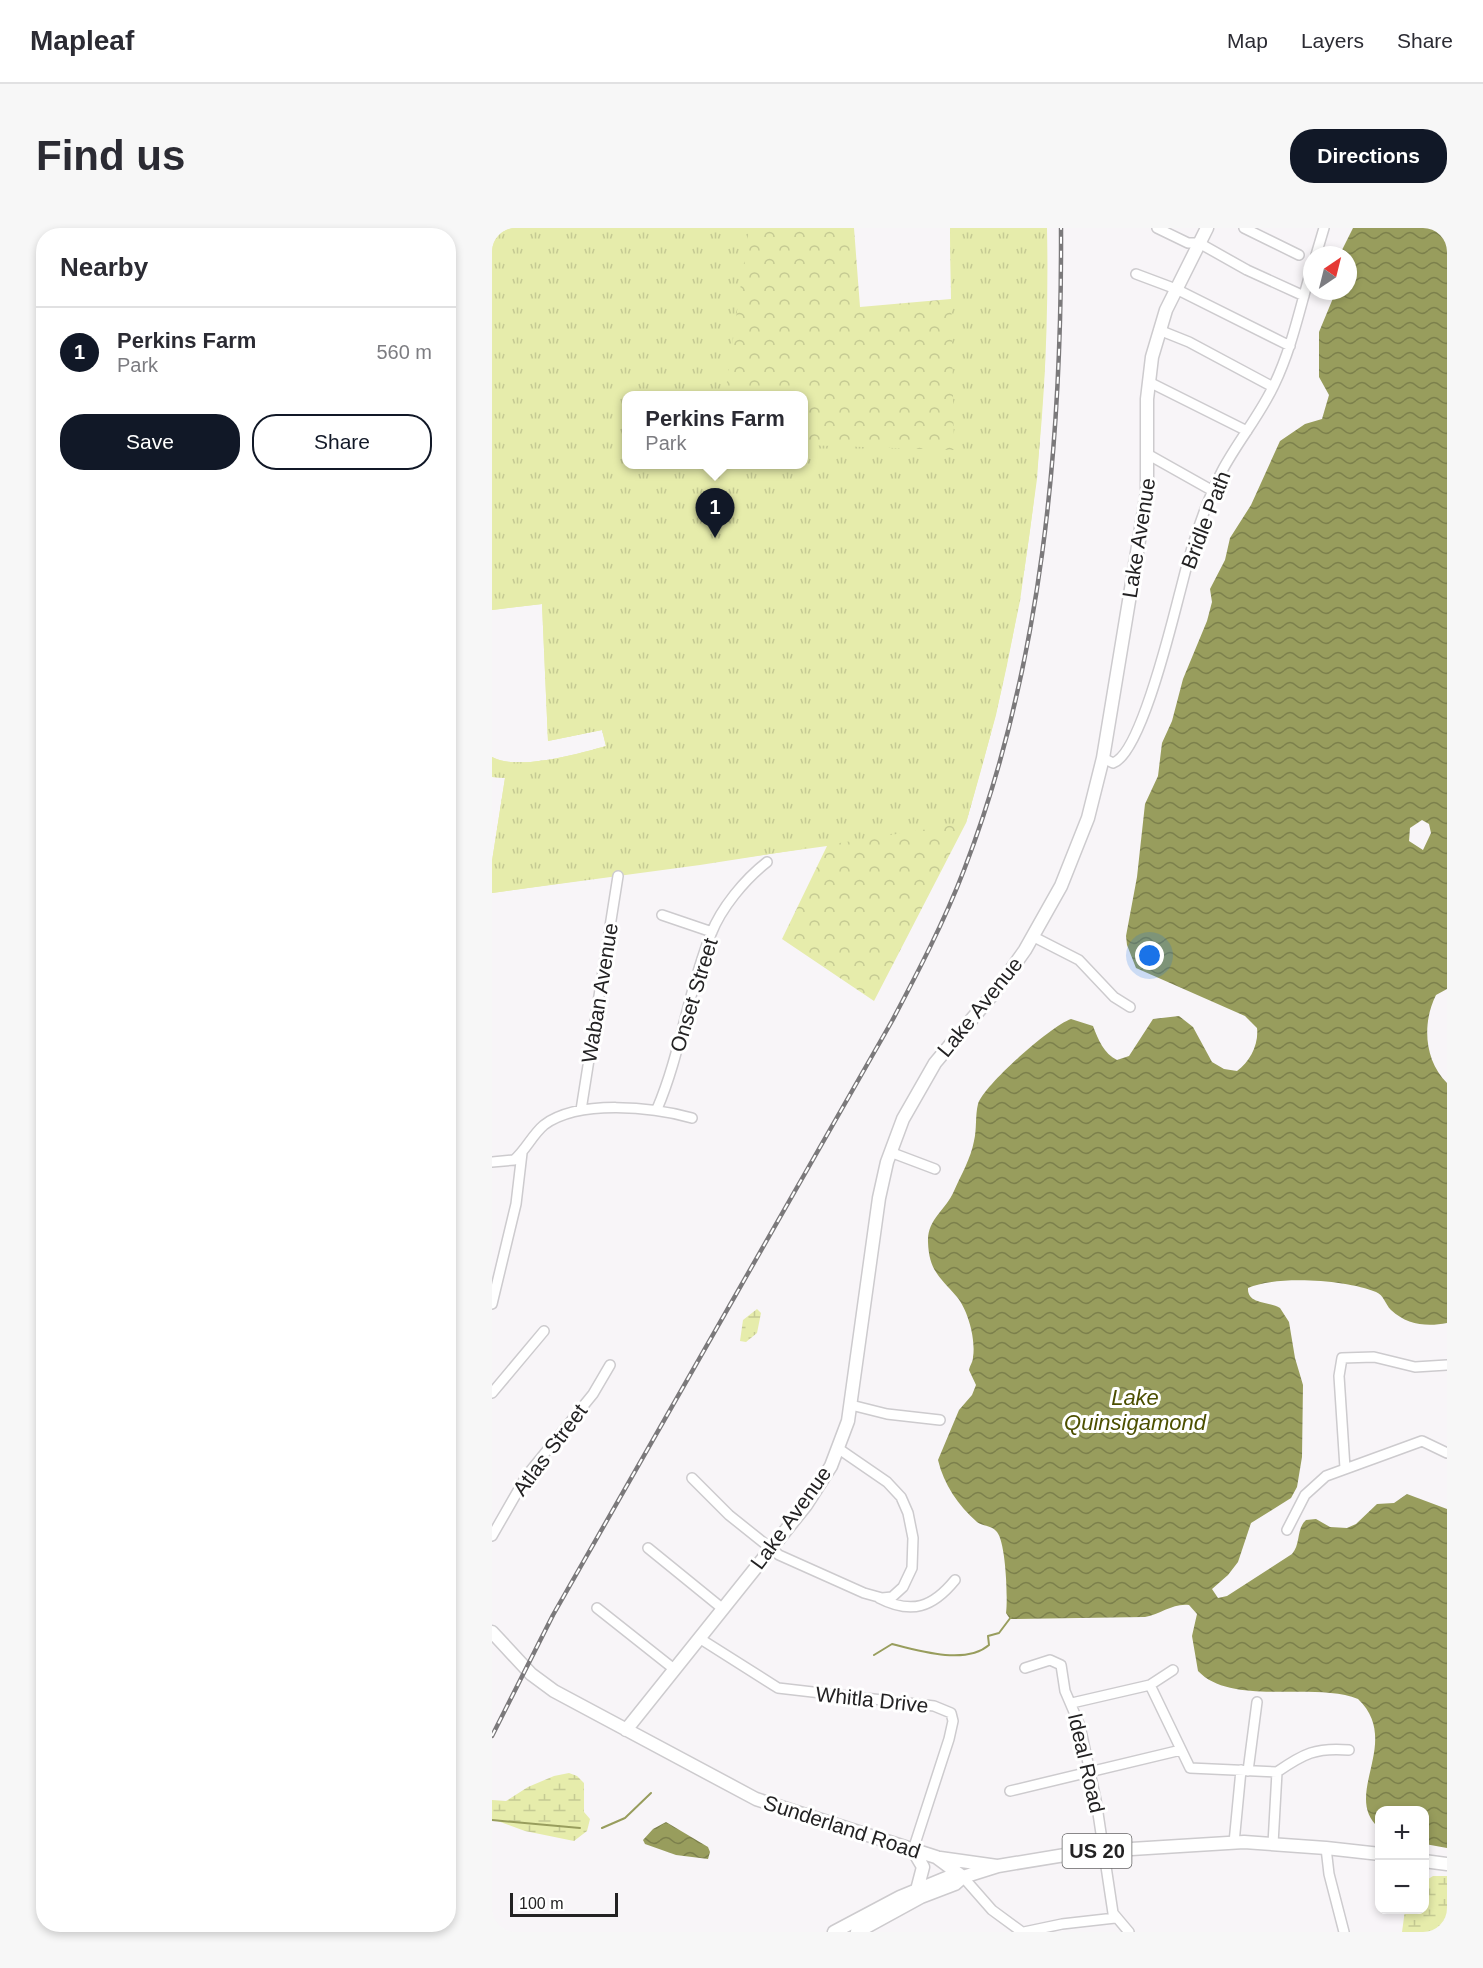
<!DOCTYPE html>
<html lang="en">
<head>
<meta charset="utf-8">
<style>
	:root { --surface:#fff; --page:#f7f7f7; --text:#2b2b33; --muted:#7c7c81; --line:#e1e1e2; --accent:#111827 }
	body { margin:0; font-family:Arial,sans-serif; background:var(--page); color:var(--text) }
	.controls { position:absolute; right:18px; bottom:18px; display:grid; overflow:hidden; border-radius:12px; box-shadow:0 3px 9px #0003 }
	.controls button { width:54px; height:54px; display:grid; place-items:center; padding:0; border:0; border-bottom:2px solid var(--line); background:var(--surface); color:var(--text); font:30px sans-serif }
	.compass { position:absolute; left:811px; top:18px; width:54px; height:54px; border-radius:50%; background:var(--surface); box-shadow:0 3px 9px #0003; rotate:35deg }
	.scale { position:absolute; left:18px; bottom:15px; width:108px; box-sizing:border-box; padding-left:6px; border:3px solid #232223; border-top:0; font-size:16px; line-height:21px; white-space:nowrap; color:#232223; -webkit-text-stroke:4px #fff; paint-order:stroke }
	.you { position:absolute; left:658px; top:728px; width:21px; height:21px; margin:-15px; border:4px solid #fff; border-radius:50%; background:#1a73e8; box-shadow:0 0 0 9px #1a73e833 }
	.badge { display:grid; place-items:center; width:39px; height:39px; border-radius:50%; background:var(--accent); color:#fff; font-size:20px; font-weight:700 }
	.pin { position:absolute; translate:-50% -50px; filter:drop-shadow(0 2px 3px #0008) }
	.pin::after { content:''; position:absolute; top:32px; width:21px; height:18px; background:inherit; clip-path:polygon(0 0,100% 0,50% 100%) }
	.popup { position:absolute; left:130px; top:163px; width:186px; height:78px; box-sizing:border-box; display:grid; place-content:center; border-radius:12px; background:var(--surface); filter:drop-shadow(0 2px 4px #0005); font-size:20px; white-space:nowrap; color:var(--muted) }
	.popup b { font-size:22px; color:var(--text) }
	.popup::after { content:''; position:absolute; left:50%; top:100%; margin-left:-12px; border:12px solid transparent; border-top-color:var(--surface) }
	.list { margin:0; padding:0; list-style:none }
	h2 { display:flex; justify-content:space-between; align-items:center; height:78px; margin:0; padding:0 24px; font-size:26px }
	h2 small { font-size:20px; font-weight:400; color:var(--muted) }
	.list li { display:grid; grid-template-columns:39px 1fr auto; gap:18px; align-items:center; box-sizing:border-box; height:90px; padding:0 24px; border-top:2px solid var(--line) }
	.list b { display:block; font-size:22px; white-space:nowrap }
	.list p { margin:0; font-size:20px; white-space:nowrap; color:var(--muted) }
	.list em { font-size:20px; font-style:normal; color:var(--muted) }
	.actions { display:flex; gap:12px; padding:18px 24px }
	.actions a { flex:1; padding:14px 0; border:2px solid var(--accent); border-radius:24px; text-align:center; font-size:21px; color:var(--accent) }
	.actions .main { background:var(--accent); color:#fff }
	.map { position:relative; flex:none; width:955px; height:1704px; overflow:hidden; border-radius:24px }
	header { display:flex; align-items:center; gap:36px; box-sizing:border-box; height:84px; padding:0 30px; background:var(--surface); border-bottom:2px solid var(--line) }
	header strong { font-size:28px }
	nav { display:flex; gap:33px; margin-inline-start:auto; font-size:21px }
	.intro { display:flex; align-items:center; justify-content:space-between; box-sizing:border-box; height:144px; padding:0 36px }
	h1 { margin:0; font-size:42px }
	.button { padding:15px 27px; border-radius:24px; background:var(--accent); color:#fff; font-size:21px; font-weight:700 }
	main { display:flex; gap:36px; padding:0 36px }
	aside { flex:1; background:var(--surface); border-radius:24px; box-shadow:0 3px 9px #0003 }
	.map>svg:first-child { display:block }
	.forest { fill:url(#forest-crowns); fill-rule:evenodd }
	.wetland { fill:url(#wetland-marsh) }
	.park { fill:url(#park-tufts) }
	.water { fill:url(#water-waves); fill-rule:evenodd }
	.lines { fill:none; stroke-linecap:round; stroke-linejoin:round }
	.stream { stroke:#989d5d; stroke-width:2 }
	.minor-casing { stroke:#cdcbce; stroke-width:12 }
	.major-casing { stroke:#cdcbce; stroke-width:15 }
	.minor { stroke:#fff; stroke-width:9 }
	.major { stroke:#fff; stroke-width:12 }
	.rail-casing { stroke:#7b797b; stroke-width:4.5 }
	.rail { stroke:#fff; stroke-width:2; stroke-dasharray:7; stroke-linecap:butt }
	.labels { text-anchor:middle; stroke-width:6; stroke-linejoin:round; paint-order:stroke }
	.shield { fill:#fff; stroke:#656465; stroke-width:1.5 }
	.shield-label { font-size:20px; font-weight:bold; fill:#232223 }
	.street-label { font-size:21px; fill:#232223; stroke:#fff }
	.water-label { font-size:22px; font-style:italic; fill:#4c4f00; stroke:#fff }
</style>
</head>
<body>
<header>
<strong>Mapleaf</strong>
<nav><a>Map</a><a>Layers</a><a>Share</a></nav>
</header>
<div class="intro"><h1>Find us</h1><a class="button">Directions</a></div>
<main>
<aside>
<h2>Nearby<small></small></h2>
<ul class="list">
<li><span class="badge">1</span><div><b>Perkins Farm</b><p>Park</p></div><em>560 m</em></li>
</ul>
<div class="actions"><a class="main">Save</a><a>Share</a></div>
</aside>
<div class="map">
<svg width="955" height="1704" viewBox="0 0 955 1704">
	<defs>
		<pattern id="forest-crowns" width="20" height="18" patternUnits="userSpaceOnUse" patternTransform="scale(1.5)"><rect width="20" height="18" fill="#e6ecab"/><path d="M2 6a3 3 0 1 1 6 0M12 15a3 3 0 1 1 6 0" fill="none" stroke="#c5ca93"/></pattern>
		<pattern id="wetland-marsh" width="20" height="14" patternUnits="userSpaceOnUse" patternTransform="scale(1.5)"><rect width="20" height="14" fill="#e6ecab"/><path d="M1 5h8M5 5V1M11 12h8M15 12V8" fill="none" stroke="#c5ca93"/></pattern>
		<pattern id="park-tufts" width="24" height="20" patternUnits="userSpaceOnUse" patternTransform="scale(1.5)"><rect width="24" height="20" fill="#e6ecab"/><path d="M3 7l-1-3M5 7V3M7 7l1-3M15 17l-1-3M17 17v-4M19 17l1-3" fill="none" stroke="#c5ca93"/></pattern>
		<pattern id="water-waves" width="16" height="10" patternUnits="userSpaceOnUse" patternTransform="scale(1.5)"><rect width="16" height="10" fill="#989d5d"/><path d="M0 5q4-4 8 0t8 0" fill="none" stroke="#7c804c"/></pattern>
	</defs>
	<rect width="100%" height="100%" fill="#f8f5f8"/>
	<path class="forest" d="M16 0H362L368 79 459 71 458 0H555L553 136 545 251 528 373 504 487 474 595 382 773 290 711 335 618 0 665V633L13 550 0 549V529C26 543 86 526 114 518L110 502 56 513 50 376 0 382V3ZM134 168H312V236H134Z"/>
	<path class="wetland" d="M265 1081 269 1085 265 1105 254 1114 248 1113 251 1092Z
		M77 1545 85 1548 92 1555V1584L98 1591 95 1603 82 1613 33 1603 0 1591V1572L14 1573 36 1559 62 1548Z
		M941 1648H955V1704H910L913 1682H932L933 1653Z"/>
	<path class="park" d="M16 0H257L233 167 134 168V236H312V217L462 222 458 0H555C558 147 545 293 515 437 504 490 489 543 474 595L208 637 0 665V633L13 550 0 549V529C26 543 86 526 114 518L110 502 56 513 50 376 0 382V3Z"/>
	<path class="water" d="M861 0H955V761L944 767C930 795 932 832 955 855V1095C935 1099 915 1097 899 1082 893 1076 892 1067 884 1064 855 1052 785 1047 756 1060 755 1077 777 1073 788 1080L797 1094 803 1130 811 1157 810 1229 805 1259 799 1270 759 1295 746 1334 736 1347 720 1361 726 1370 735 1368 800 1326C809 1316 804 1301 814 1292L824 1291 838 1299 855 1300 864 1296 885 1276 902 1275 915 1266 955 1281V1620L933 1616 932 1582H888L887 1600C849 1567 911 1514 866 1471 822 1453 740 1479 706 1443L700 1408 705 1386 697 1377C681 1375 669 1386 653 1389L518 1391 514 1385C516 1371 514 1315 505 1304 498 1296 491 1299 485 1294 466 1277 452 1257 446 1232L467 1182 480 1167 484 1157 477 1142C478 1137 481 1134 481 1129 484 1112 476 1082 465 1069 448 1049 437 1043 436 1014 435 991 454 982 462 963 469 947 479 930 482 913 485 901 483 888 486 876 492 857 560 797 579 791L601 798C606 811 612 826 625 832L637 828 661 791 687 788 701 799 720 834 732 841 745 843C758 834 767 816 765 800L753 788 644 740 635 717 634 708 645 649 653 576 666 548 670 515 680 493 691 451 715 393 720 374 718 361 733 332 738 310 759 277 788 213 813 196 830 191 837 167 827 149V104L844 63H856V27H849V24ZM930 592 937 596 939 605 931 622 917 613 918 600Z
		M174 1594 216 1619 218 1624 216 1631 184 1627 153 1616 151 1612 161 1601Z"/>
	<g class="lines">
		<path class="stream" d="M382 1427 400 1416C427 1423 474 1437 497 1417L496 1408 507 1405 519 1389
			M0 1592 88 1600
			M110 1600 133 1590 159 1565"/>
		<g class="minor-casing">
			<path id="minor" d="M665 0 696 15H707L755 42 812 68
				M752 0 807 27
				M824 27 832 0
				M644 46 684 61 798 118
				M667 102 697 114 781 159
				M657 154 755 203
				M657 227 721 263
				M611 530 621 535C649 526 680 394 688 364 698 323 711 280 730 243 746 213 768 187 782 157 800 120 808 79 820 39
				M170 687 220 704
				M542 709 587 732 622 769 638 779
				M165 881C189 825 196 762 219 706 229 680 253 651 275 634
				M89 882 126 648
				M398 924 443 941
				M0 934 22 932C34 922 40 907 52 897 87 871 161 879 200 890
				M0 1076 24 976 30 925
				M0 1165 52 1103
				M359 1177 395 1186 448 1192
				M853 1240 847 1148 850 1130 882 1129 923 1139 955 1137
				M200 1250 237 1287 287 1327 372 1365 390 1370 400 1369 411 1359 420 1340 421 1310 416 1285 409 1269 395 1254 347 1221
				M795 1302 813 1267 834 1248 930 1213 955 1225
				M0 1308 35 1247 101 1166 118 1137
				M156 1320 231 1381
				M387 1370C420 1387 441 1379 463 1352
				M105 1380 182 1441
				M207 1410 286 1460 442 1478 459 1485 461 1493 457 1511 421 1622
				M533 1440 558 1432 569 1437 573 1463 588 1498 604 1572 621 1685 637 1704
				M658 1457 698 1540 785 1544
				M580 1475 658 1457 681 1442
				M756 1543 765 1474
				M785 1544C811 1526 824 1519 857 1522
				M518 1563 689 1522
				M742 1615 749 1542
				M781 1616 785 1544
				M834 1620 837 1646 852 1704
				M471 1649 500 1682 530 1704
				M532 1704 570 1696 623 1690"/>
		</g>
		<g class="major-casing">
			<path id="major" d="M0 1404 39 1446 62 1463 264 1571 444 1629 471 1649
				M134 1502 314 1277 339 1238 356 1193 387 970 395 934 411 891 443 835 506 760 533 722 569 658 596 590 611 530 655 264V171L660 129 674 82 715 0
				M421 1622 431 1639 425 1662
				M448 1630 505 1638
				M932 1633 955 1636
				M342 1704 408 1669 459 1648 471 1649 506 1638 591 1624 752 1614 834 1620 888 1626
				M365 1704 429 1669 463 1656 471 1649"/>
		</g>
		<use href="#minor" class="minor"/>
		<use href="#major" class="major"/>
		<g class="rail-casing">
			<path id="rail" d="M0 1508 61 1387 400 793C426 744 452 694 472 642 550 439 570 215 569 0"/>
		</g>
		<use href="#rail" class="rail"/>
	</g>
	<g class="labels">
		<rect class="shield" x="570.5" y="1606" width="69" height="34" rx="4.5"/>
		<g class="shield-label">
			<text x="605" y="1630">US 20</text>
		</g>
		<g class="street-label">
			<text transform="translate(714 292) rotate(-69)" y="7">Bridle Path</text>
			<text transform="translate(647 310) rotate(-81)" y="7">Lake Avenue</text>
			<text transform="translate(108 765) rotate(-81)" y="7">Waban Avenue</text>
			<text transform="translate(202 767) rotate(-73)" y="7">Onset Street</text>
			<text transform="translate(488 779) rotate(-51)" y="7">Lake Avenue</text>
			<text transform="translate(58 1222) rotate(-53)" y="7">Atlas Street</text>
			<text transform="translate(299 1290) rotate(-54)" y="7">Lake Avenue</text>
			<text transform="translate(380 1472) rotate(6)" y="7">Whitla Drive</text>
			<text transform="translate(594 1535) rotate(77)" y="7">Ideal Road</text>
			<text transform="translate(350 1599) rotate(18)" y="7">Sunderland Road</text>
		</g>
		<g class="water-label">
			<text x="643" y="1177">Lake<tspan x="643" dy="25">Quinsigamond</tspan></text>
		</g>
	</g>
</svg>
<div class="controls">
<button>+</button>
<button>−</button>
</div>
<svg class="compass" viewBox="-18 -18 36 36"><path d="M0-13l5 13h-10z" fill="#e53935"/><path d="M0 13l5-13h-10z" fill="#7c7c81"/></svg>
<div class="scale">100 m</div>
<div class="you"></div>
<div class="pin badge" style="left:223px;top:310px">1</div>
<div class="popup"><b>Perkins Farm</b>Park</div>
</div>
</main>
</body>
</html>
